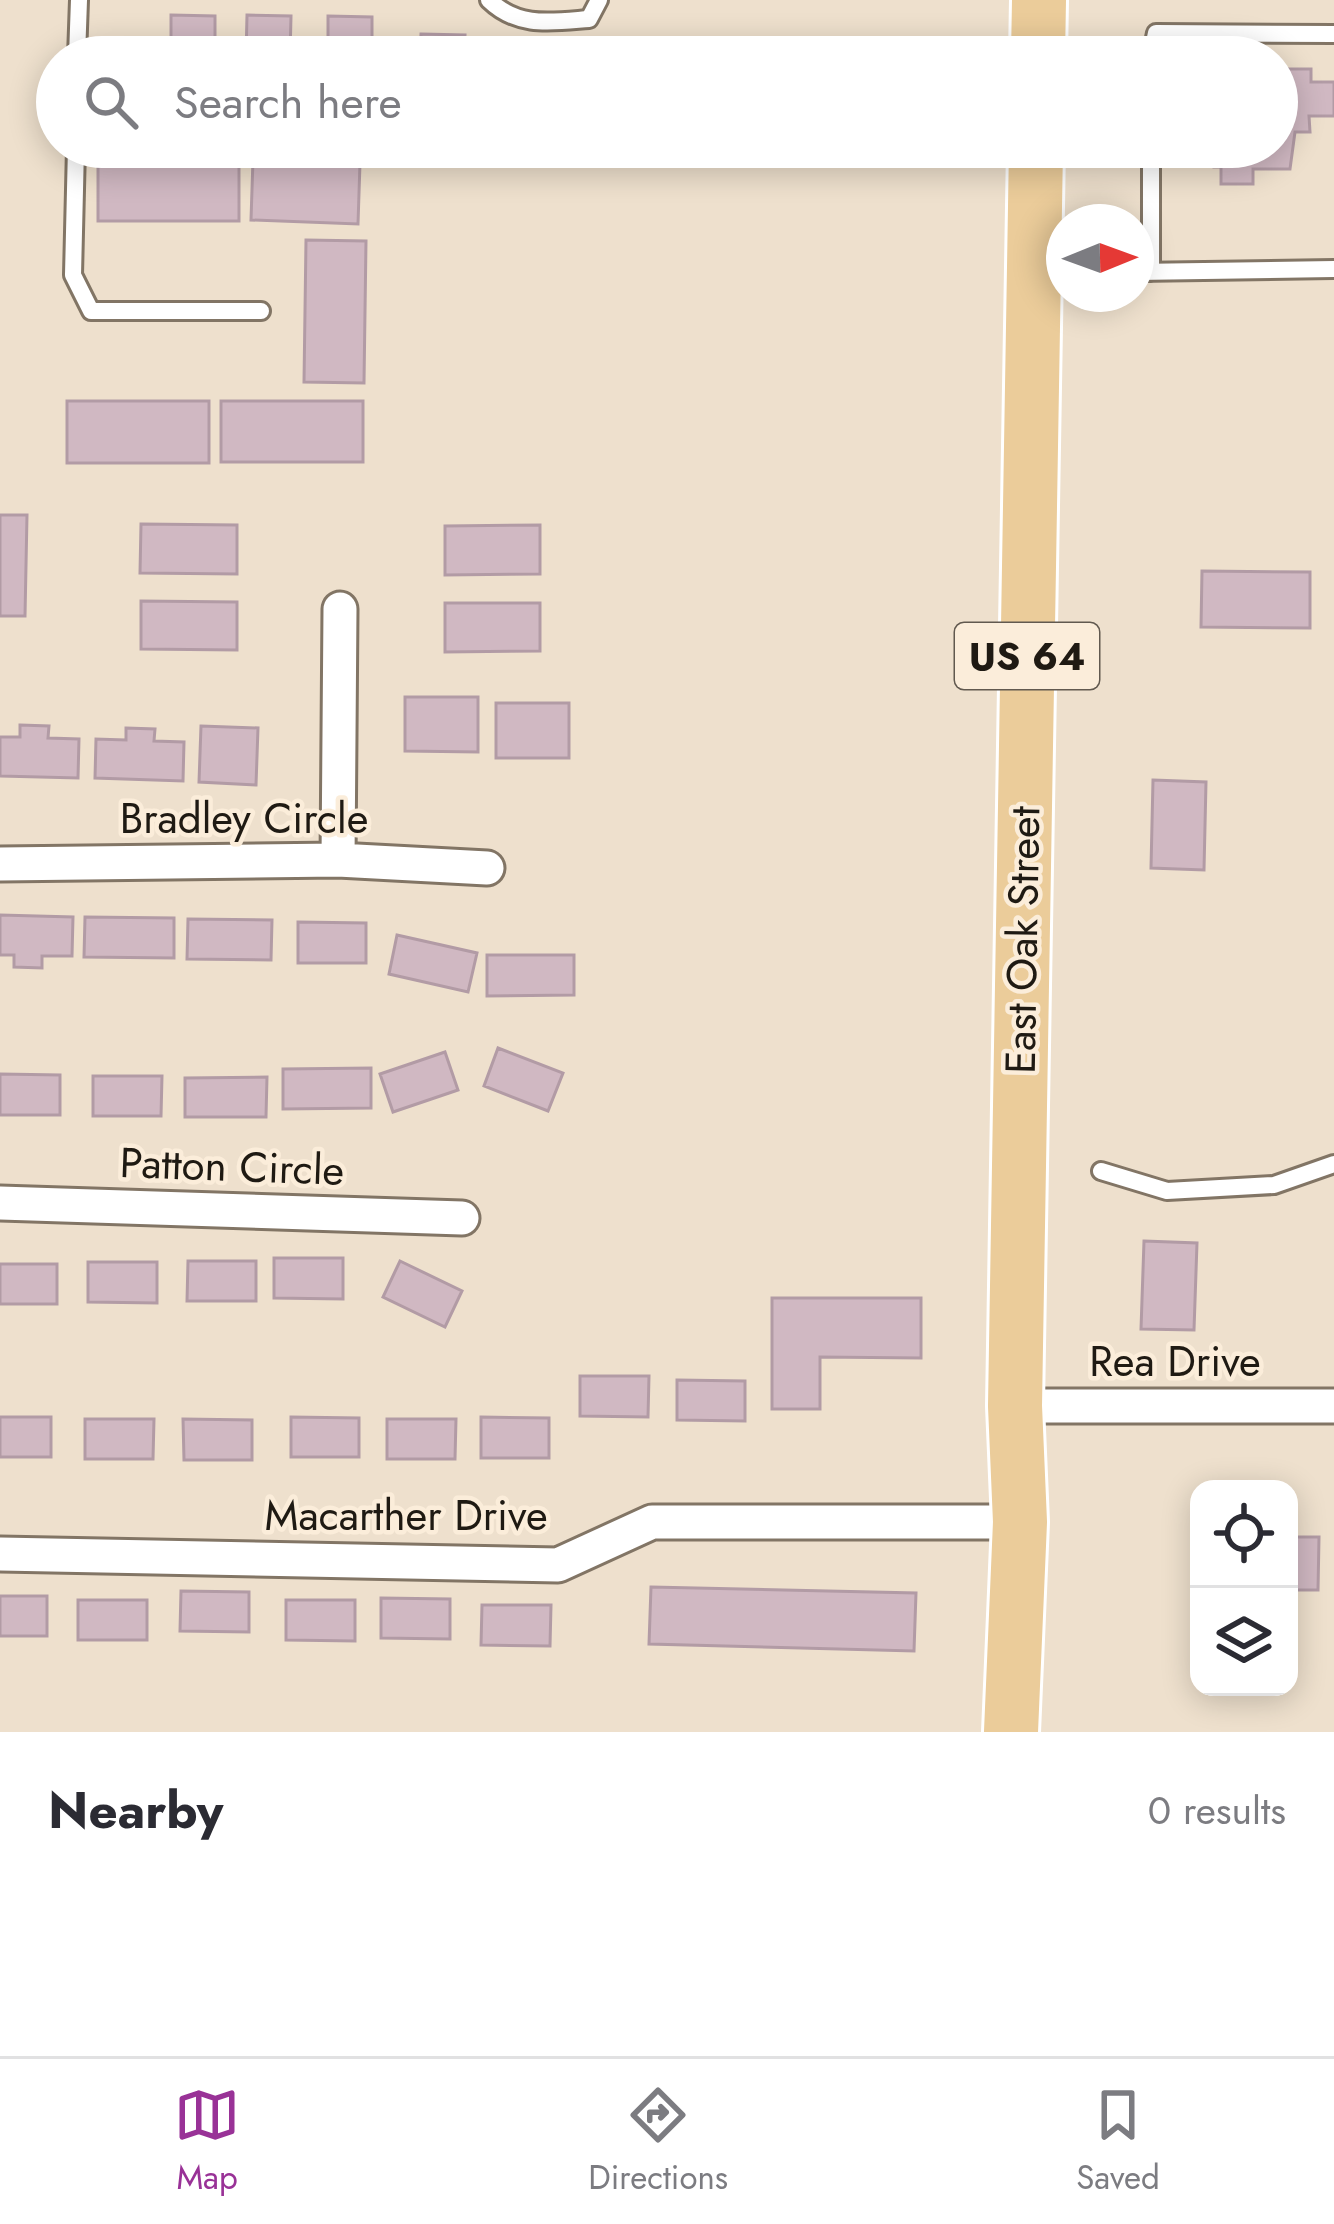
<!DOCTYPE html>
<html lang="en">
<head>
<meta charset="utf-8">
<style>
	:root { --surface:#fff; --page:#f7f7f7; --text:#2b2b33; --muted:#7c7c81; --line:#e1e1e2; --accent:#993297 }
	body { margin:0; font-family:Jost,sans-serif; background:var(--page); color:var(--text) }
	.controls { position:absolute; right:36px; bottom:36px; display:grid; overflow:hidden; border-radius:24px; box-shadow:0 6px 30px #0003 }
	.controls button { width:108px; height:108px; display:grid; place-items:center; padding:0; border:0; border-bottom:3px solid var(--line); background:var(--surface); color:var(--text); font:60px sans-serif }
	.compass { position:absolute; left:1046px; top:204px; width:108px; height:108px; border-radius:50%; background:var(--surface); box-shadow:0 6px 30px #0003; rotate:89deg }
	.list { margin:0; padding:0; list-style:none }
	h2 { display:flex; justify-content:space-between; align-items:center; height:156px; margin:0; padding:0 48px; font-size:51px }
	h2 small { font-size:39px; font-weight:400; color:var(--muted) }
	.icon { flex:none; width:66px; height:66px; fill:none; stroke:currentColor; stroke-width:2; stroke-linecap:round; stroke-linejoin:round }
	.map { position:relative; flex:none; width:1334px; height:1732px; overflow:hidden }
	.search { position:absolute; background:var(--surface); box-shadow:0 6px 30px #0003; left:36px; right:36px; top:36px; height:132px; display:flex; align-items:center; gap:30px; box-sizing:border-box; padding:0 42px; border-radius:66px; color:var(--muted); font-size:45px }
	.sheet { height:324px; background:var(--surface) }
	nav { display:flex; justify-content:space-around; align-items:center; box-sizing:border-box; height:168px; border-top:3px solid var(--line); background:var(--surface); font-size:33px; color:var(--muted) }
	nav a { display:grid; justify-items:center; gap:6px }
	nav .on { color:var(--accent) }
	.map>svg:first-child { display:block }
	.building { fill:#d0b8c2; stroke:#b29ba5; stroke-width:3 }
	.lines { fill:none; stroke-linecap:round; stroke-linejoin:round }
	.service-casing { stroke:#827565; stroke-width:22 }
	.minor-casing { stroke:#827565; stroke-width:39 }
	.trunk-casing { stroke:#fff; stroke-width:60 }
	.service { stroke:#fff; stroke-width:16 }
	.minor { stroke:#fff; stroke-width:33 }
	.trunk { stroke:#ebcc9a; stroke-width:54 }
	.labels { text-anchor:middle; stroke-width:9; stroke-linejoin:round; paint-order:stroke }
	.shield { fill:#fbedda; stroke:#61594f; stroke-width:3 }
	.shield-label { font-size:39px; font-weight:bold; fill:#1f1a13 }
	.street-label { font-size:42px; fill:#1f1a13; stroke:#fbedda }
</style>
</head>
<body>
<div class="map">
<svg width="1334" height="1732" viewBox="0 0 1334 1732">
	<rect width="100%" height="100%" fill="#eee0cd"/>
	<path class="building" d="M171 15 215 16V57H171Z
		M247 15 291 16 290 57H246Z
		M328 16 372 17V57H328Z
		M421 34 465 35 464 57H420Z
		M1277 69H1311V82H1334V116H1309L1310 132H1295L1290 169H1253V184H1221V167H1214V147H1277Z
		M253 159 360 163 358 224 251 220Z
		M98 160H239V221H98Z
		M306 240 366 241 364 383 304 382Z
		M67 401H209V463H67Z
		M221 401H363V462H221Z
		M0 515H27L25 616H0Z
		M141 524 237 525V574L140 573Z
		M540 525V574L445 575V526Z
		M1202 571 1310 572V628L1201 627Z
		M141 601 237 602V650L141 649Z
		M445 603H540V651L445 652Z
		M405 697H478V752L405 751Z
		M496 703H569V758H496Z
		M20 725 49 726 48 738 79 739 78 778 0 776V737H20Z
		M201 726 258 728 256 785 199 782Z
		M126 728 155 729 154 741 184 742 183 781 95 778 96 739 126 740Z
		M1153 780 1206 782 1204 870 1151 868Z
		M0 915 73 917 72 956H42V968L14 967V955H0Z
		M85 917 174 918V958L84 957Z
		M188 919 272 920 271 960 187 959Z
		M298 922 366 923V963H298Z
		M397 935 477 953 468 992 389 974Z
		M487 955H574V995L487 996Z
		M498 1048 563 1073 548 1111 484 1086Z
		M445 1052 458 1090 393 1112 380 1074Z
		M371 1068V1108L283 1109V1069Z
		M0 1074 60 1075V1115H0Z
		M93 1076H162L161 1116H93Z
		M267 1077 266 1117H185V1078Z
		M1144 1241 1197 1243 1194 1330 1141 1329Z
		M274 1258H343V1299L274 1298Z
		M188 1261H256V1301H187Z
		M400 1261 462 1291 445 1327 383 1297Z
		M88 1262H157V1303L88 1302Z
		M0 1264H57V1304H0Z
		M772 1298H921V1358L820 1357V1409H772Z
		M580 1376H649L648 1417 580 1416Z
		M677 1380 745 1381V1421L677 1420Z
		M0 1417H51V1457H0Z
		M291 1417 359 1418V1457H291Z
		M481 1417 549 1418V1458H481Z
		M85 1419H154L153 1459H85Z
		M183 1419 252 1420V1460H184Z
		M387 1419H456L455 1459H387Z
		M1289 1537H1319L1318 1590H1289Z
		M651 1587 916 1593 914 1651 649 1644Z
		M181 1591 249 1592V1632L180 1631Z
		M0 1596H47V1636H0Z
		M381 1598 450 1599V1639L381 1638Z
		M78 1600H147V1640H78Z
		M286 1600H355V1641L286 1640Z
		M482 1605H551L550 1646 481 1645Z"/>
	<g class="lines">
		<g class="service-casing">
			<path id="service" d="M489 0C518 28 551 22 589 19L599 0
				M77 57 79 0
				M1151 57 1156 33 1334 34
				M76 147 73 275 91 311H261
				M1136 272 1334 269
				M1151 272V147
				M1101 1171 1167 1191 1274 1185 1334 1164"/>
		</g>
		<g class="minor-casing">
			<path id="minor" d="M338 860 340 609
				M0 864 338 860 487 868
				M0 1203 462 1218
				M1015 1406H1334
				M0 1554 558 1565 652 1522H1020"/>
		</g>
		<g class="trunk-casing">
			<path id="trunk" d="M1038 57 1039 0
				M1011 1732 1020 1522 1015 1406 1036 147"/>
		</g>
		<use href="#service" class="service"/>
		<use href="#minor" class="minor"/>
		<use href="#trunk" class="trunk"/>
	</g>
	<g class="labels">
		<rect class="shield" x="955" y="623" width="144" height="66" rx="9"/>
		<g class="shield-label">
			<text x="1027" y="670">US 64</text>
		</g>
		<g class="street-label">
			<text x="244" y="833">Bradley Circle</text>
			<text transform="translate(1022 940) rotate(-89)" y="15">East Oak Street</text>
			<text transform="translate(232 1166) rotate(2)" y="15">Patton Circle</text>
			<text x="1175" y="1376">Rea Drive</text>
			<text x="406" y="1530">Macarther Drive</text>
		</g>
	</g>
</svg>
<div class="controls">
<button><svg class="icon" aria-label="locate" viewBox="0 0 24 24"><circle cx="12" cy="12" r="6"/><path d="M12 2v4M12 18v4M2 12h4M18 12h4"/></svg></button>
<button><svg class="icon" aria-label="layers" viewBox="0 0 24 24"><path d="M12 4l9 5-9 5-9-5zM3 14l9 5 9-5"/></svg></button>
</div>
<svg class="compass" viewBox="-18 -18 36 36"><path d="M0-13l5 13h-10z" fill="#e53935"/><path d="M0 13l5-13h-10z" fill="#7c7c81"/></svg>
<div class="search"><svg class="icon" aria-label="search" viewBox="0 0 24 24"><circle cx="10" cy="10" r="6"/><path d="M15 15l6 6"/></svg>Search here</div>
</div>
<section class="sheet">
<h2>Nearby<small>0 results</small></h2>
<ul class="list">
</ul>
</section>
<nav>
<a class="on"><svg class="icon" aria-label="map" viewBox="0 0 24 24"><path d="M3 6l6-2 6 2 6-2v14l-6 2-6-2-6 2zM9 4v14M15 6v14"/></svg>Map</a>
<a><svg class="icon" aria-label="directions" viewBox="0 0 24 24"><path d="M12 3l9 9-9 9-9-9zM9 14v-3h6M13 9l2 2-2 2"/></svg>Directions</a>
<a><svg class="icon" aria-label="saved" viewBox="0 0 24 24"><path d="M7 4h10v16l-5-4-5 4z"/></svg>Saved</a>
</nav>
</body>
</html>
